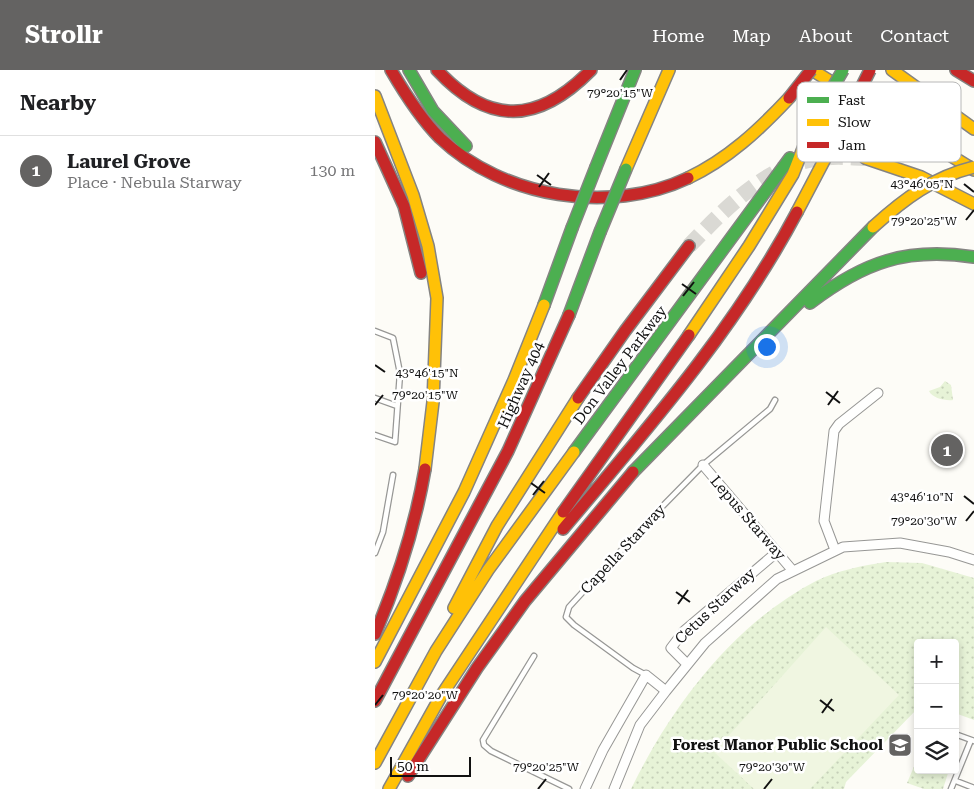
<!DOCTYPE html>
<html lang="en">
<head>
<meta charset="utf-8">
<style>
	:root { --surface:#fff; --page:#f2f2f2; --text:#202124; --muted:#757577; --line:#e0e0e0; --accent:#646362 }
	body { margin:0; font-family:"Roboto Serif",serif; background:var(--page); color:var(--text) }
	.controls { position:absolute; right:15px; bottom:15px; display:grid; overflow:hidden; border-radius:5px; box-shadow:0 2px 8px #0003 }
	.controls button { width:45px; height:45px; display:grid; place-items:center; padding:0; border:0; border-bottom:1px solid var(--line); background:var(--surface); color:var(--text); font:25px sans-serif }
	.scale { position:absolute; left:15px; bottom:12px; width:81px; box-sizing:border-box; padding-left:5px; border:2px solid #111; border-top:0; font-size:14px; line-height:18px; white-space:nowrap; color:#111; -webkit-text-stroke:4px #fff; paint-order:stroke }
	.you { position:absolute; left:391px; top:276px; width:18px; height:18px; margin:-12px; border:4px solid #fff; border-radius:50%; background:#1a73e8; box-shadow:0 0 0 8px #1a73e833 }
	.badge { display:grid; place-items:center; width:32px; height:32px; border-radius:50%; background:var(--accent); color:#fff; font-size:16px; font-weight:700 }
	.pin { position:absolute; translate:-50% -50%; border:2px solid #fff; box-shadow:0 1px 5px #0006 }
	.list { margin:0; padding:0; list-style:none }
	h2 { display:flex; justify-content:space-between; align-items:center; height:65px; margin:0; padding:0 20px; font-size:21px }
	h2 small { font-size:16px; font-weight:400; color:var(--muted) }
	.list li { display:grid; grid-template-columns:32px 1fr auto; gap:15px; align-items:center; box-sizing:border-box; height:70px; padding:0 20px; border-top:1px solid var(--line) }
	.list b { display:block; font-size:19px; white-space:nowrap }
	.list p { margin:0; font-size:16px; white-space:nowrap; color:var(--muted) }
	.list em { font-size:16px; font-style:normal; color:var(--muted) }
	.icon { flex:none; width:28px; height:28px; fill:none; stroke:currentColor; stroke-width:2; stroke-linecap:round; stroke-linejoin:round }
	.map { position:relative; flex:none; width:599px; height:719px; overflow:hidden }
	header { display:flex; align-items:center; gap:30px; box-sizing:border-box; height:70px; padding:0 25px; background:var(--accent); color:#fff }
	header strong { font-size:24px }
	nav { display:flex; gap:28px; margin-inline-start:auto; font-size:18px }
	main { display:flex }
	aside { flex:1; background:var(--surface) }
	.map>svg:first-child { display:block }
	.park { fill:url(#park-dots) }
	.pitch { fill:#f0f6e1 }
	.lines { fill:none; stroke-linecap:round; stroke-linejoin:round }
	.highway-tunnel { stroke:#dad9d4; stroke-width:16; stroke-dasharray:16 8; stroke-linecap:butt }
	.lane-casing { stroke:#979795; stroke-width:7 }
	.street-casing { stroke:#979795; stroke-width:11 }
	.fast-casing { stroke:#858482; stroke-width:14 }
	.slow-casing { stroke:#858482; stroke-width:14 }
	.jam-casing { stroke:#858482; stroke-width:14 }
	.lane { stroke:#fffffe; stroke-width:4.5 }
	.street { stroke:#fffffe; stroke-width:9 }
	.fast { stroke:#4caf50; stroke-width:11 }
	.slow { stroke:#ffc107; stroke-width:11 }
	.jam { stroke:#c62828; stroke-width:11 }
	.fast-bridge-casing { stroke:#858482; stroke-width:14; stroke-linecap:butt }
	.slow-bridge-casing { stroke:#858482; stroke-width:14; stroke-linecap:butt }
	.jam-bridge-casing { stroke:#858482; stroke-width:14; stroke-linecap:butt }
	.fast-bridge { stroke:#4caf50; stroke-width:11 }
	.slow-bridge { stroke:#ffc107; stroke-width:11 }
	.jam-bridge { stroke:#c62828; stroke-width:11 }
	.ticks { fill:none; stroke:#111; stroke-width:2 }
	.labels { text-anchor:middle; stroke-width:5; stroke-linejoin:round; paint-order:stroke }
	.street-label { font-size:15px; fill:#111; stroke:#fff }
	.poi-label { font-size:15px; font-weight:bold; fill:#111; stroke:#fff; text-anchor:end }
	.key { fill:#fff; stroke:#b8b8b8; stroke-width:1 }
	.key-label { font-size:14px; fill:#111 }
	.ticks-label { font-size:12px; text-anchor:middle; fill:#111; stroke:#fff; stroke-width:5; stroke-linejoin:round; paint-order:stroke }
</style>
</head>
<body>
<header>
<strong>Strollr</strong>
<nav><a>Home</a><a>Map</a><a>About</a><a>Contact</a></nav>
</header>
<main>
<aside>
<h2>Nearby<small></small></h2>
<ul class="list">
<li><span class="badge">1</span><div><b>Laurel Grove</b><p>Place · Nebula Starway</p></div><em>130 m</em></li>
</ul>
</aside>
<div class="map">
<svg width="599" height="719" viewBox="0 0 599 719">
	<defs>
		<pattern id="park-dots" width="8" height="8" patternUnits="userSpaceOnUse" patternTransform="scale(1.25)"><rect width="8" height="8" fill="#e7f3d7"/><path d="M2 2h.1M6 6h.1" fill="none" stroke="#c5cfb8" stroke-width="1.8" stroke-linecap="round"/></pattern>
	</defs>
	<rect width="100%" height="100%" fill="#fdfcf7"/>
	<path class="park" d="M570 311 576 315 578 330C570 331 557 328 554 321L565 317Z
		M511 492 547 493 599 508V650L580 643V573H543V638L471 712 469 719H256C296 637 358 554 441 511 463 500 487 496 511 492Z
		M543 687V700H574L568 719H549L532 713Z"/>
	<path class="pitch" d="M451 557 524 625 435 719H379L339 682Z"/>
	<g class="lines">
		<path class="highway-tunnel" d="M314 176C349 140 391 95 444 88 459 86 475 87 490 88"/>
		<g class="lane-casing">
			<path id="lane" d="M0 261 18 268 25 303 20 372 0 365
				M0 328 22 336
				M0 483 8 462 18 405
				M159 586 108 670 109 675 116 681 194 719
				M271 605 258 598 199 555 191 547 194 537 274 450 328 395 395 339 400 330
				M580 664 599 671
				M581 711 599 718
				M576 719 596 670"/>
		</g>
		<g class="street-casing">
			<path id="street" d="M328 395 418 501
				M460 480 449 451 459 361 464 354 503 323
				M312 594 296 578 309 561 402 482
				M210 719 228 680 271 605 291 621
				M239 719 265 655 291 621 330 573 402 509 468 477 525 473 574 482 599 490"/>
		</g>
		<g class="fast-casing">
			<path id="fast" d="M34 0 58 41 91 76
				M221 97 260 0
				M435 233C489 192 531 177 599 187
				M169 235 197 158
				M194 245 225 162
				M199 382 415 88
				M258 402 498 157"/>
		</g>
		<g class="slow-casing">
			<path id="slow" d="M437 0 599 100
				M517 0 599 59
				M0 26 38 125 53 176 62 228 58 332 50 399
				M490 88 546 107 599 134
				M251 99 294 0
				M313 108C353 89 384 60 414 28
				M422 142 462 66
				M314 265 374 176 418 104 440 48
				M79 538 122 456 203 328
				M0 592 89 422 139 310 169 235
				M0 693 61 581 113 500 199 382
				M14 719 66 626 188 442"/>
		</g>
		<g class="jam-casing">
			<path id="jam" d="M16 0C30 24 45 48 65 68 128 128 235 145 313 108
				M62 0C114 56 163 54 216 0
				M581 0 599 11
				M0 72 29 136 46 203
				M203 328 250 261 314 176
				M188 442 314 265
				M188 459C273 358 360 259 422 142
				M0 564C23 510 40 457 50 399
				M0 631 133 381 194 245
				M33 706 102 598 150 531 258 402"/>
		</g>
		<use href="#lane" class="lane"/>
		<use href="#street" class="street"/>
		<use href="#fast" class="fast"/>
		<use href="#slow" class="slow"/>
		<use href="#jam" class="jam"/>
		<g class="fast-bridge-casing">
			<path id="fast-bridge" d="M440 48 468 0
				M197 158 221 97
				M225 162 251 99"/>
		</g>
		<g class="slow-bridge-casing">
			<path id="slow-bridge" d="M498 157C529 129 558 107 599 97"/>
		</g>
		<g class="jam-bridge-casing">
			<path id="jam-bridge" d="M414 28 436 0
				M462 66 495 0"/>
		</g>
		<use href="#fast-bridge" class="fast-bridge"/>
		<use href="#slow-bridge" class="slow-bridge"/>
		<use href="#jam-bridge" class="jam-bridge"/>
	</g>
	<path class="ticks" d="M245 10 252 0M162 105 176 115M589 114 599 122M164 117 174 103M591 150 599 140M307 214 321 224M308 226 319 212M0 295 10 302M451 322 465 333M0 335 8 325M453 335 463 321M156 413 170 423M158 425 169 411M589 426 599 434M591 451 599 441M301 522 315 532M303 534 313 520M445 630 459 641M0 635 8 625M447 643 457 629M163 719 171 709M389 719 397 709"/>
	<defs>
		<g id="school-square" transform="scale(1.25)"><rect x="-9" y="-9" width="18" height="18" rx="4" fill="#646362" stroke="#fff"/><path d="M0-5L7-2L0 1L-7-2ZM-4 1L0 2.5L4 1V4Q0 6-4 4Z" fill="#fff"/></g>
	</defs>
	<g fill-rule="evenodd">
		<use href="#school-square" x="525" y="675"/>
	</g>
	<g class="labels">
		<g class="street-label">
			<text transform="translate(245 295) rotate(-53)" y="5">Don Valley Parkway</text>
			<text transform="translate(146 315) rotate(-66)" y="5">Highway 404</text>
			<text transform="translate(373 448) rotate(49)" y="5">Lepus Starway</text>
			<text transform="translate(248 479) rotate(-47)" y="5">Capella Starway</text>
			<text transform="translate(340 536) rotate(-43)" y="5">Cetus Starway</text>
		</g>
		<g class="poi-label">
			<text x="508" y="680">Forest Manor Public School</text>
		</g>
	</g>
	<rect x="422" y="12" width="164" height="80" rx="8" class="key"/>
	<rect x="432" y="27" width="22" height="6" fill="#4caf50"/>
	<rect x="432" y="49" width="22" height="7" fill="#ffc107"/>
	<rect x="432" y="72" width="22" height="6" fill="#c62828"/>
	<g class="key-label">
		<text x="463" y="35">Fast</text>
		<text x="463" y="57">Slow</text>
		<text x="463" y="80">Jam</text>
	</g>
	<g class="ticks-label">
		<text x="245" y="27">79°20'15"W</text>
		<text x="547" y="118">43°46'05"N</text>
		<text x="549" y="155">79°20'25"W</text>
		<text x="52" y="307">43°46'15"N</text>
		<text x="50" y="329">79°20'15"W</text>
		<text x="547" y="431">43°46'10"N</text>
		<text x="549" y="455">79°20'30"W</text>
		<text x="50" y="629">79°20'20"W</text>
		<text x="171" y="701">79°20'25"W</text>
		<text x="397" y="701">79°20'30"W</text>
	</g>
</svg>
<div class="controls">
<button>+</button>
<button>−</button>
<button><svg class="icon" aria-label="layers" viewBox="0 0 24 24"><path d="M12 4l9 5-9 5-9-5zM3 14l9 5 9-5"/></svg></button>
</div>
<div class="scale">50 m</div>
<div class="you"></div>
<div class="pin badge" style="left:572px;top:380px">1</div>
</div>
</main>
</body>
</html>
